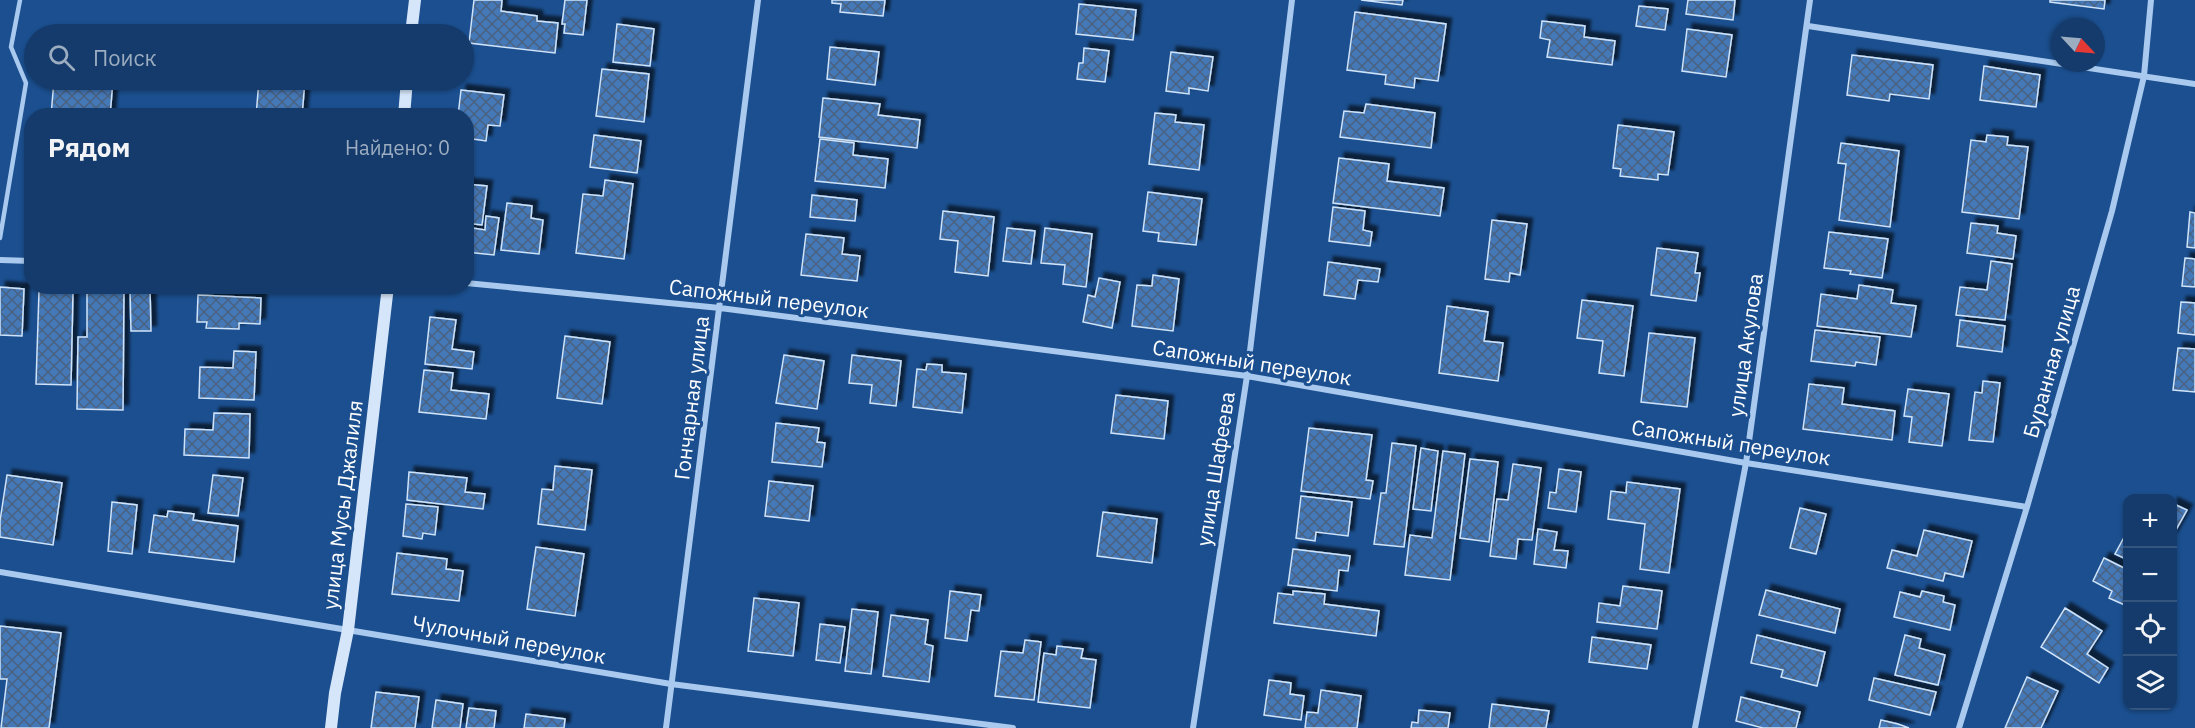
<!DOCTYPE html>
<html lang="ru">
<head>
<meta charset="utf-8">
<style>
	:root { --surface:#143b6b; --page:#1d4271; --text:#f1f3f6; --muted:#9dadc1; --line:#33557e }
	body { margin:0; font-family:"IBM Plex Sans",sans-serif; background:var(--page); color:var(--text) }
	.controls { position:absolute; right:18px; bottom:18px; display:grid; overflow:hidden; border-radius:12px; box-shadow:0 2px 4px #0004 }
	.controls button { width:54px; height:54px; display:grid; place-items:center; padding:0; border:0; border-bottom:2px solid var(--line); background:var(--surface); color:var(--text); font:30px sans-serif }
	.compass { position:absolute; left:2051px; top:18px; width:54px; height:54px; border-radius:50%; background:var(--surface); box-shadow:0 2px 4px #0004; rotate:116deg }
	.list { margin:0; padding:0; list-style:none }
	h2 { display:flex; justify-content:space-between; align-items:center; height:78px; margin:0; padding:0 24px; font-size:26px }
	h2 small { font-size:20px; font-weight:400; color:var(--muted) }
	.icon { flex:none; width:33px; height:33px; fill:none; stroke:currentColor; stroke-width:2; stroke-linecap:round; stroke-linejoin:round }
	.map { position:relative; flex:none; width:2195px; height:728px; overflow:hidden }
	.search { position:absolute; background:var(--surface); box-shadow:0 2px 4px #0004; left:24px; top:24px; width:450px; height:66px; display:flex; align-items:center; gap:15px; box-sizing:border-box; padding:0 21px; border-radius:33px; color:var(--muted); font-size:22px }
	.panel { position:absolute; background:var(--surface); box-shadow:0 2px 4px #0004; left:24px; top:108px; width:450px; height:186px; border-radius:24px }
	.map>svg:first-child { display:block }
	.building { fill:url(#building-cross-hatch); stroke:#cfe3fa; stroke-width:1.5; filter:url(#shadow) }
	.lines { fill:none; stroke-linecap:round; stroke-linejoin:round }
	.lane { stroke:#a9c9ee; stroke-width:4.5 }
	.street { stroke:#a9c9ee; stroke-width:6 }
	.secondary { stroke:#d6e6fa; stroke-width:12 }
	.labels { text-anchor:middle; stroke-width:6; stroke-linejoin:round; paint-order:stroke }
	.street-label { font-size:21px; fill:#fff; stroke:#1b4f8f }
</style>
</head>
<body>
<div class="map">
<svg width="2195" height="728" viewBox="0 0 2195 728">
	<defs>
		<pattern id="building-cross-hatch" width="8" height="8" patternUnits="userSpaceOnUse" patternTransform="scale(1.5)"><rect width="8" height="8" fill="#4478b7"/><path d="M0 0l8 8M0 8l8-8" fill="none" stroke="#486282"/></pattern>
		<filter id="shadow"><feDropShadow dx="5.5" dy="-5.5" stdDeviation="1.5" flood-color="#0009"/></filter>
	</defs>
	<rect width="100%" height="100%" fill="#1b4f8f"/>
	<path class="building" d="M474 0H502L501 11 537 16V21L558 23 555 53 469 43Z
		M565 0H587L583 35 564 33 565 24H562Z
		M832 0H885L883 16 840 12 841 4 832 3Z
		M1361 0H1403L1402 5Z
		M1688 0H1735L1733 20 1686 14Z
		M2050 0H2105L2104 9 2050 2Z
		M1079 4 1136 10 1133 40 1076 34Z
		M1639 6 1668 9 1665 30 1636 26Z
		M1355 12 1446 24 1438 81 1415 78 1414 88 1385 84 1386 75 1347 70Z
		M1542 21 1585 26 1584 37 1615 41 1612 65 1547 57 1550 40 1540 38Z
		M617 24 654 29 650 66 613 62Z
		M1687 29 1732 35 1726 77 1682 71Z
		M830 47 879 52 875 85 827 79Z
		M1084 48 1109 51 1105 82 1077 79 1079 63H1083Z
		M1171 52 1213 57 1208 91 1189 88V94L1166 91Z
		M1852 55 1933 65 1929 99 1890 94 1889 101 1847 95Z
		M1984 66 2040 75 2036 107 1980 100Z
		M602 69 649 74 644 122 596 116Z
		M54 80H113L110 116H51Z
		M259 80H305L302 116H256Z
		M461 90 504 95 500 126 488 125 486 141 466 138V116H458Z
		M823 98 880 104 878 115 920 120 917 148 819 137Z
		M1366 104 1435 113 1431 148 1340 137 1344 111 1364 113Z
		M1155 113 1176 115 1175 122 1204 125 1199 170 1149 164Z
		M1618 125 1674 132 1668 175 1658 174V180L1620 176 1621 169 1613 168Z
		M594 135 641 141 637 173 590 167Z
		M1987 135 2008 137 2007 145 2028 147 2019 219 1962 212 1971 140 1986 142Z
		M820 139 854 143 853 155 888 159 885 188 815 181Z
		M1841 143 1899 151 1890 227 1839 220 1846 164 1838 163Z
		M1339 158 1389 164 1387 181 1444 188 1440 216 1333 203Z
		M605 180 633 184 624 259 576 253 583 194 603 196Z
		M466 184 487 186 482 225 466 223Z
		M1148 192 1202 199 1196 245 1158 241 1159 233 1143 231Z
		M812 195 857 200 855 221 810 217Z
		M507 203 532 206 531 218 543 220 539 254 501 250Z
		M1333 207 1365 211 1363 230 1372 232 1370 246 1329 241Z
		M943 211 994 217 988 276 955 272 958 241 940 239Z
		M2190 212 2195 213V248L2187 247Z
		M486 216 499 218 494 255 466 252V227L485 230Z
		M1492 220 1527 224 1520 275 1510 273 1509 282 1485 279Z
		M1971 223 1998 226 1997 233 2016 236 2013 259 1967 253Z
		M1007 228 1035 231 1031 264 1003 261Z
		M1045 228 1092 234 1086 287 1063 284 1065 265 1041 263Z
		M1829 232 1888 239 1882 278 1850 274 1851 271 1824 268Z
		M806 234 844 238 842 254 860 256 857 281 801 275Z
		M1657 248 1698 253 1695 273H1700L1696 301 1651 295Z
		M2185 258 2195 259V287L2182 286Z
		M1991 261 2012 264 2005 320 1956 315 1960 287 1987 290Z
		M1328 262 1380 269 1378 282 1358 280 1355 299 1324 295Z
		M1153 275 1179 279 1173 331 1132 326 1137 285 1152 286Z
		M1099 278 1120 282 1112 328 1083 322 1088 295 1095 297Z
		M1859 285 1893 290 1891 303 1916 306 1911 337 1817 326 1821 294 1857 299Z
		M0 287 24 289 22 336 0 335Z
		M87 289H124L123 410 77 409 78 337H87Z
		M130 289H150L151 331H131Z
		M39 291 73 292 71 385 36 384Z
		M198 295 261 298 260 324 239 323V329L206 328 207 322H197Z
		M1582 300 1633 306 1624 376 1599 373 1603 341 1577 338Z
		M2181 302 2195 303V335L2178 333Z
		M1447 306 1488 312 1484 341 1503 343 1498 381 1439 373Z
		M430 317 456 320 452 349 474 352 472 369 425 364Z
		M1960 320 2005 326 2002 352 1957 346Z
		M1815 330 1880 337 1876 365 1856 362 1855 366 1811 361Z
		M1649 333 1695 338 1687 407 1641 402Z
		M565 336 610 342 602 404 557 398Z
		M2178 348 2195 349V392L2173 390Z
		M234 351 256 352 254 400 199 398 200 367 233 368Z
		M784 355 824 361 817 409 776 403Z
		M852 355 901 361 896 406 870 403 872 385 849 383Z
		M927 364 942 365V372L966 374 962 413 913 407 917 369 926 370Z
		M424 370 453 373 451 390 489 394 486 419 419 412Z
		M1983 381 2000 383 1993 442 1969 440 1975 392 1982 393Z
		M1809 384 1844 388 1842 404 1895 411 1892 440 1803 429Z
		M1908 389 1949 394 1942 446 1909 442 1912 417 1904 416Z
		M1116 395 1168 401 1164 439 1111 433Z
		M214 413 250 414 249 458 184 455 185 429 213 430Z
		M776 423 819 428 817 442 825 443 822 467 772 462Z
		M1309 428 1372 435 1366 480 1373 481 1370 499 1301 491Z
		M1392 443 1416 446 1404 547 1374 544 1381 493H1386Z
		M1421 448 1438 451 1431 511 1413 509Z
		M1443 451 1465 454 1450 580 1405 575 1410 535 1432 538Z
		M1470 459 1498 462 1489 542 1460 538Z
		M1513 464 1541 468 1532 540 1518 539 1516 559 1490 556 1497 499 1508 500Z
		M555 466 592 470 585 530 538 524 542 489 553 490Z
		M1559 469 1581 472 1576 512 1548 508 1550 492 1556 493Z
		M409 472 467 478 465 492 485 494 483 509 407 500Z
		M7 475 62 483 53 545 0 537V521Z
		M213 475 243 478 238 516 208 513Z
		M769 481 813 486 809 521 765 516Z
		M1627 482 1680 489 1669 573 1640 569 1645 524 1608 519 1611 491 1626 493Z
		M1301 496 1352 502 1348 536 1316 532 1315 541 1296 538Z
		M112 502 137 505 132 554 108 551Z
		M2172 503 2187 510 2172 537Z
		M406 504 438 507 435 535 423 533 422 539 403 536Z
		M1800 508 1826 514 1816 554 1790 548Z
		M168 511 194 514 193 520 238 526 234 562 149 552 154 515 167 517Z
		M1103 512 1157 519 1152 563 1097 556Z
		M1538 529 1557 532 1554 550 1568 551 1566 568 1534 564Z
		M1924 530 1972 541 1963 577 1945 573 1943 581 1887 568 1892 550 1917 556Z
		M2128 530V560L2115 554Z
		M536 547 584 554 575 616 527 609Z
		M1293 549 1350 556 1348 571 1339 570 1337 591 1288 585Z
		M397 553 447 559 446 569 463 571 459 601 392 594Z
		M2104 558 2128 570 2127 606 2109 598 2112 591 2093 581Z
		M1623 586 1662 591 1657 629 1597 622 1599 603 1620 606Z
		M1766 590 1840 609 1835 633 1759 615Z
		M950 591 981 595 979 611 971 610 967 641 945 638Z
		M1293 591 1325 594 1324 604 1379 611 1376 636 1274 623 1278 593 1293 595Z
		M1922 591 1944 596 1943 602 1955 605 1950 630 1894 617 1900 592 1920 597Z
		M754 598 799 603 793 656 748 651Z
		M2065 608 2102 631 2087 654 2108 668 2099 683 2041 647Z
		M852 609 878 612 871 674 845 671Z
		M891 615 928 620 925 644 933 646 929 682 883 676Z
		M820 624 845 627 840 663 816 660Z
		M0 626 61 633 49 728H1L7 679H0Z
		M1757 635 1825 652 1817 686 1781 677 1783 670 1751 663Z
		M1905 635 1921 639 1919 648 1945 655 1938 685 1895 675Z
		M1592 637 1651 645 1647 669 1589 662Z
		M1025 640 1041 642 1034 700 995 696 1001 651 1023 653Z
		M1057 646 1083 649 1081 658 1096 660 1090 708 1038 702 1044 653 1056 655Z
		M2027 677 2058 691 2041 728H2005Z
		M1874 678 1936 692 1930 715 1869 700Z
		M1269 680 1291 683 1290 694 1304 696 1301 720 1264 715Z
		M1321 690 1361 696 1357 728H1305L1307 712 1318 713Z
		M376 692 419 697 415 728H371Z
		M1741 697 1800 712 1796 728H1763L1736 721Z
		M436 700 463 704 460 728H432Z
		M1492 704 1549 711 1546 728H1489Z
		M469 708 496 711 494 728H466Z
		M1419 710 1450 713 1448 728H1411L1412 722 1418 723Z
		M526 714 565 719 564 728H524Z
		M1881 720 1898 724 1909 728H1879Z"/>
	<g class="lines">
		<path class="lane" d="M0 238 26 83 11 47 20 0"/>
		<path class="street" d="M1808 26 2195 84
			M0 260 32 261
			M466 283 720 308 1247 376 1746 463 2027 507
			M0 572 671 684 1013 728
			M666 728 758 0
			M1193 728 1247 376 1292 0
			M1695 728 1746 463 1810 0
			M1959 728 2027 507 2112 211 2144 76 2151 0"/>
		<path class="secondary" d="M411 34 415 0
			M404 116 407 80
			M331 728 335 693 348 630 388 286"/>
	</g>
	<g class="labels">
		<g class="street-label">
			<text transform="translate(769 299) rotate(7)" y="7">Сапожный переулок</text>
			<text transform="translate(1746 345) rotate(-82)" y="7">улица Акулова</text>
			<text transform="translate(2052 362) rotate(-74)" y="7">Буранная улица</text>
			<text transform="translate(1252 363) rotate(9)" y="7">Сапожный переулок</text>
			<text transform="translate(692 398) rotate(-83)" y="7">Гончарная улица</text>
			<text transform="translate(1731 443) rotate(9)" y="7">Сапожный переулок</text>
			<text transform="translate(1216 469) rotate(-81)" y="7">улица Шафеева</text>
			<text transform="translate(343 505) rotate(-83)" y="7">улица Мусы Джалиля</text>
			<text transform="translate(509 640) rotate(10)" y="7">Чулочный переулок</text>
		</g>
	</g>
</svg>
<div class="controls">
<button>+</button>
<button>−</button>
<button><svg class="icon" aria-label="locate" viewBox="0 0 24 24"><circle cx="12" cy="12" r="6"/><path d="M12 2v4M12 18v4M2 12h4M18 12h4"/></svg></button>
<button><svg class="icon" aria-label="layers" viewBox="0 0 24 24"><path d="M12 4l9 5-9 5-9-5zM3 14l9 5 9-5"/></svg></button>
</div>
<svg class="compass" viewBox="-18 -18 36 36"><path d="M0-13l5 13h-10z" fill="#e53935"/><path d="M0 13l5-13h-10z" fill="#9dadc1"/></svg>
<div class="search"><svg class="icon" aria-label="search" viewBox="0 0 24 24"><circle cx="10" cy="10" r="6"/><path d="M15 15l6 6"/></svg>Поиск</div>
<section class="panel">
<h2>Рядом<small>Найдено: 0</small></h2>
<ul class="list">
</ul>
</section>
</div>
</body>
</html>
